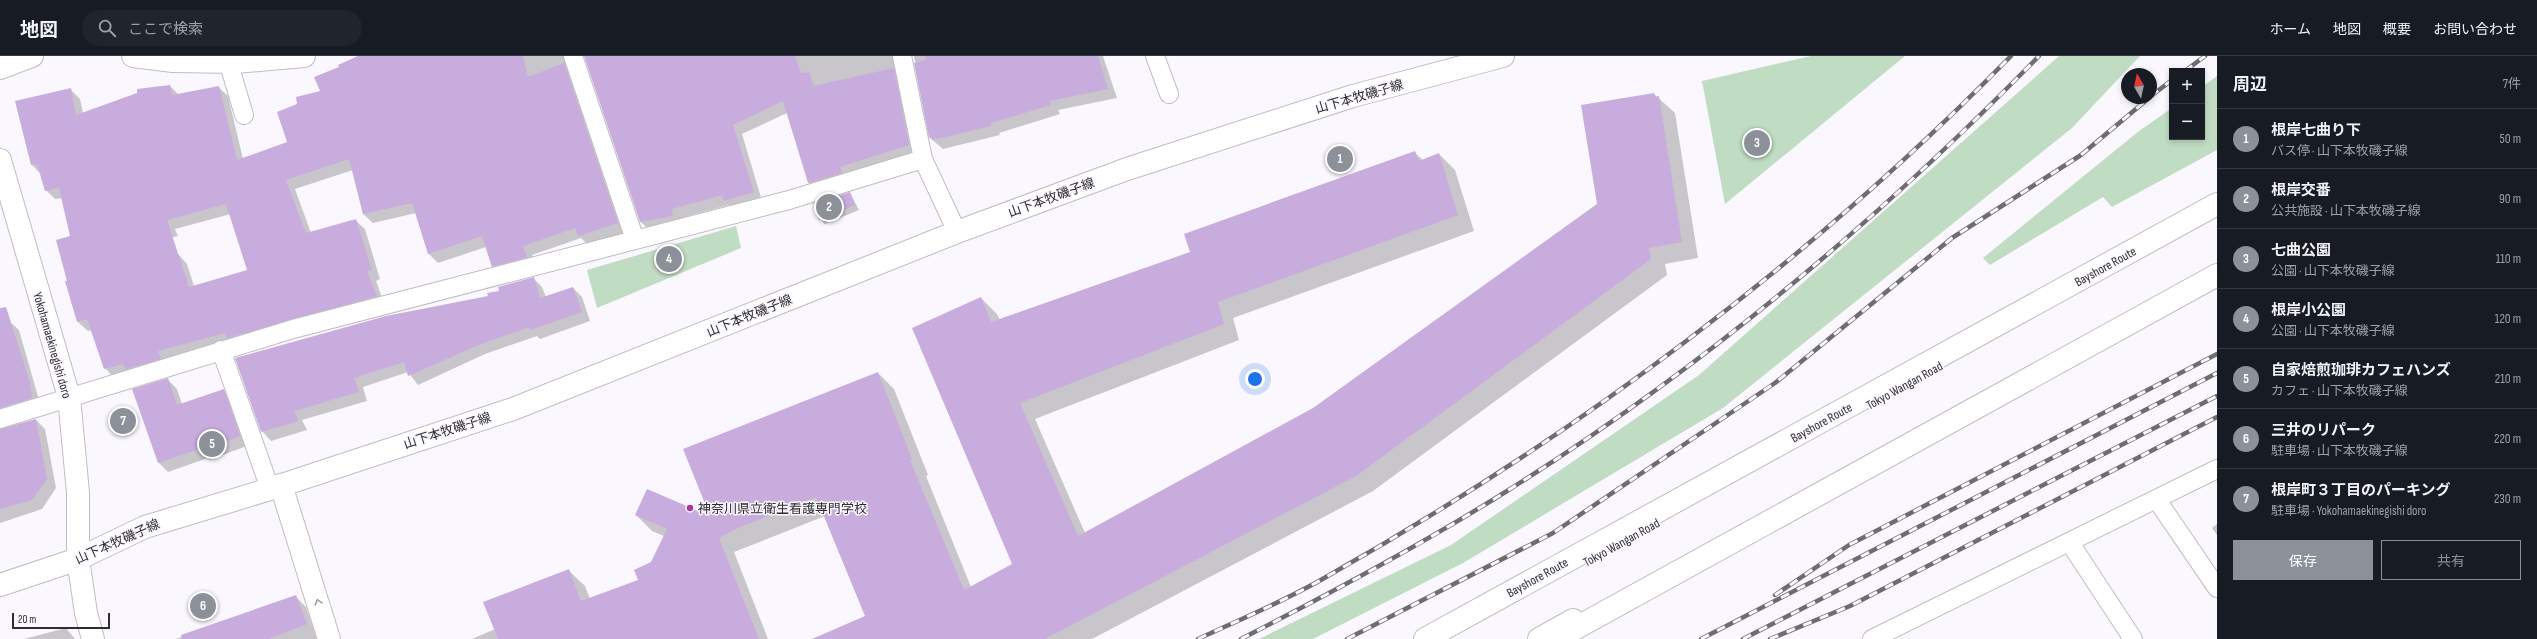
<!DOCTYPE html>
<html lang="ja">
<head>
<meta charset="utf-8">
<style>
	:root { --surface:#171b24; --page:#20242c; --text:#f1f3f6; --muted:#9ea1a6; --line:#363941; --accent:#8c9099 }
	body { margin:0; font-family:"Sofia Sans Condensed","Noto Sans JP",sans-serif; background:var(--page); color:var(--text) }
	.controls { position:absolute; right:12px; top:12px; display:grid; overflow:hidden; border-radius:0px; box-shadow:0 2px 6px #0003 }
	.controls button { width:36px; height:36px; display:grid; place-items:center; padding:0; border:0; border-bottom:1px solid var(--line); background:var(--surface); color:var(--text); font:20px sans-serif }
	.compass { position:absolute; left:2121px; top:12px; width:36px; height:36px; border-radius:50%; background:var(--surface); box-shadow:0 2px 6px #0003; rotate:351deg }
	.scale { position:absolute; left:12px; bottom:10px; width:98px; box-sizing:border-box; padding-left:4px; border:2px solid #2f2d30; border-top:0; font-size:11px; line-height:14px; white-space:nowrap; color:#2f2d30; -webkit-text-stroke:3px #fbf7fe; paint-order:stroke }
	.you { position:absolute; left:1255px; top:323px; width:14px; height:14px; margin:-10px; border:3px solid #fff; border-radius:50%; background:#1a73e8; box-shadow:0 0 0 6px #1a73e833 }
	.badge { display:grid; place-items:center; width:26px; height:26px; border-radius:50%; background:var(--accent); color:#fff; font-size:13px; font-weight:700 }
	.pin { position:absolute; translate:-50% -50%; border:2px solid #fff; box-shadow:0 1px 4px #0006 }
	.list { margin:0; padding:0; list-style:none }
	h2 { display:flex; justify-content:space-between; align-items:center; height:52px; margin:0; padding:0 16px; font-size:17px }
	h2 small { font-size:13px; font-weight:400; color:var(--muted) }
	.list li { display:grid; grid-template-columns:26px 1fr auto; gap:12px; align-items:center; box-sizing:border-box; height:60px; padding:0 16px; border-top:1px solid var(--line) }
	.list b { display:block; font-size:15px; white-space:nowrap }
	.list p { margin:0; font-size:13px; white-space:nowrap; color:var(--muted) }
	.list em { font-size:13px; font-style:normal; color:var(--muted) }
	.actions { display:flex; gap:8px; padding:12px 16px }
	.actions a { flex:1; padding:9px 0; border:1px solid var(--accent); border-radius:0px; text-align:center; font-size:14px; color:var(--accent) }
	.actions .main { background:var(--accent); color:#fff }
	.icon { flex:none; width:22px; height:22px; fill:none; stroke:currentColor; stroke-width:2; stroke-linecap:round; stroke-linejoin:round }
	.map { position:relative; flex:none; width:2217px; height:583px; overflow:hidden }
	header { display:flex; align-items:center; gap:24px; box-sizing:border-box; height:56px; padding:0 20px; background:var(--surface); border-bottom:1px solid var(--line) }
	header strong { font-size:19px }
	nav { display:flex; gap:22px; margin-inline-start:auto; font-size:14px }
	.search { width:280px; height:36px; background:var(--page); display:flex; align-items:center; gap:10px; box-sizing:border-box; padding:0 14px; border-radius:22px; color:var(--muted); font-size:15px }
	main { display:flex }
	aside { flex:1; background:var(--surface) }
	.map>svg:first-child { display:block }
	.green { fill:#c0dcc2 }
	.shadow { fill:#0003 }
	.building { fill:#c8acde; fill-rule:evenodd }
	.lines { fill:none; stroke-linecap:round; stroke-linejoin:round }
	.service-casing { stroke:#c0bcc3; stroke-width:20 }
	.minor-casing { stroke:#c0bcc3; stroke-width:24 }
	.tertiary-casing { stroke:#c0bcc3; stroke-width:24 }
	.primary-casing { stroke:#c0bcc3; stroke-width:24 }
	.trunk-casing { stroke:#c0bcc3; stroke-width:24 }
	.motorway-casing { stroke:#c0bcc3; stroke-width:24 }
	.service { stroke:#fff; stroke-width:18 }
	.minor { stroke:#fff; stroke-width:22 }
	.tertiary { stroke:#fff; stroke-width:22 }
	.primary { stroke:#fff; stroke-width:22 }
	.trunk { stroke:#fff; stroke-width:22 }
	.motorway { stroke:#fff; stroke-width:22 }
	.rail-casing { stroke:#6f6c70; stroke-width:4.5 }
	.rail { stroke:#fbf7fe; stroke-width:3; stroke-dasharray:9; stroke-linecap:butt }
	.oneway { stroke:#a1a0a2 }
	.poi-dot { fill:#a63999; stroke:#fbf7fe; stroke-width:1.5 }
	.labels { text-anchor:middle; stroke-width:3; stroke-linejoin:round; paint-order:stroke }
	.street-label { font-size:13px; fill:#2f2d30; stroke:#fbf7fe }
	.poi-label { font-size:13px; fill:#2f2d30; stroke:#fbf7fe; text-anchor:start }
</style>
</head>
<body>
<header>
<strong>地図</strong>
<div class="search"><svg class="icon" aria-label="search" viewBox="0 0 24 24"><circle cx="10" cy="10" r="6"/><path d="M15 15l6 6"/></svg>ここで検索</div>
<nav><a>ホーム</a><a>地図</a><a>概要</a><a>お問い合わせ</a></nav>
</header>
<main>
<div class="map">
<svg width="2217" height="583" viewBox="0 0 2217 583">
	<rect width="100%" height="100%" fill="#fbf7fe"/>
	<path class="green" d="M1811 0H1905L1725 148 1702 25Z
		M2059 0H2140L2072 72 1723 352 1463 507 1313 583H1259L1451 489 1699 319Z
		M2217 20V94L2112 151 2103 141 1990 209 1983 202 2139 75 2172 52V81H2202V31Z
		M736 170 741 192 597 252 587 214Z"/>
	<path class="shadow" d="M375 0H578L627 177 588 189 581 182 532 199 536 210 502 219 492 210 486 191 438 207 429 198 416 157 373 167 363 158 353 114 295 133 311 177 355 164 365 173 380 223 376 225 385 250 114 322 105 312 92 274 88 275 78 266 70 241 178 198 187 208 194 230 248 215 231 158 175 173 178 180 84 203 63 142 55 143 46 134 41 118 32 109 70 33 80 43 83 57 170 30 179 39 218 31 228 40 243 103 288 87 298 48 321 36Z
		M585 0H908L918 98 818 136 809 127 787 57 742 78 762 145 734 153 729 149 681 162 682 169 650 175 641 166Z
		M914 0H1103L1117 42 1058 54 1060 58 999 77 1000 79 943 93 930 82Z
		M1654 38 1675 57 1698 202 1665 208 1667 219 1373 435 1092 583H812L867 561 825 460 734 496 768 583H472L495 573 568 514 585 530 590 543 639 524 652 507 664 480 652 475 636 459 712 462 878 317 894 333 928 419 926 420 971 531 1013 509 981 242 997 258 1000 264 1192 197 1415 97 1423 104 1439 98 1455 114 1474 175 1233 262 1239 284 1035 363 1085 477 1314 353 1598 148Z
		M850 137 859 154 825 168 820 163Z
		M533 222 542 231 546 241 573 232 582 241 590 265 540 283 537 280 485 298 418 329 408 316 363 331 367 345 302 364 307 374 271 385 262 375 236 303 490 241Z
		M9 265 19 274 41 351 0 369V268Z
		M168 324 177 333 182 348 223 334 232 343 249 389 210 404 208 402 168 416 159 407 134 334Z
		M36 364 45 373 56 432 42 453 0 467V374Z
		M2217 468V479L2212 472Z
		M295 540 306 551 317 583H176Z
		M66 572 75 583H24Z"/>
	<path class="building" d="M358 0H523L528 21 564 7 618 167 578 180 575 172 523 190 527 201 492 211 482 180 428 198 412 147 363 158 349 103 286 124 306 177 356 163 372 214 367 215 377 240 227 282 225 277 158 295 161 303 126 313 123 308 104 313 87 263 77 266 65 225H67L56 184 70 180 59 132 45 135 37 108 31 109 15 45 71 32 76 59 137 37V33L170 29 172 39 219 30 237 104 287 86 277 56 297 48 296 41 320 35 314 21 339 11 338 9ZM226 148 247 214 189 231 167 164Z
		M584 0H795L801 17 809 16 814 30 894 12 909 89 840 111 842 117 808 127 783 45 733 69 754 136 724 145 722 139 672 153 673 160 640 166Z
		M925 0H1098L1108 33 1050 45 1051 49 991 67V70L932 84V81L929 82 914 7 926 4Z
		M1654 37 1655 41 1659 40 1682 186 1649 192 1651 203 1356 420 1045 583H812L865 560 816 441 740 471 719 482 759 583H498L483 546 569 513 581 545 638 524 634 514 651 506 667 473 635 459 647 433 710 460 683 393 878 316 912 403 910 404 964 534 1012 508 912 272 981 241 991 266 1190 196 1184 178 1415 95 1419 105 1439 97 1458 159 1218 246 1224 268 1020 347 1078 480 1313 352 1597 148 1581 49Z
		M850 136 855 149 819 164 814 147Z
		M534 221 540 242 573 231 582 256 530 274 529 271 476 290 408 320 404 306 354 322 359 336 294 355 299 365 261 376 235 302 386 260 488 240 487 237 499 235 498 231Z
		M6 251 30 326 32 342 0 352V252Z
		M168 322 177 349 224 333 240 380 200 396 199 393 158 407 132 333Z
		M36 363 47 423 32 444 0 453V373Z
		M296 539 307 568 269 583H182L181 579Z"/>
	<g class="lines">
		<g class="service-casing">
			<path id="service" d="M573 0 635 184
				M902 0 923 103 957 176
				M1155 0 1169 38
				M228 5 244 59
				M221 294 270 433
				M0 363 293 273 789 144 923 103
				M2157 444 2217 532
				M2070 487 2133 583
				M1872 583 2217 413"/>
		</g>
		<g class="minor-casing">
			<path id="minor" d="M281 429 329 583
				M78 503 86 557 93 583"/>
		</g>
		<g class="tertiary-casing">
			<path id="tertiary" d="M133 0 173 5 235 6 304 0
				M0 12 32 0"/>
		</g>
		<g class="primary-casing">
			<path id="primary" d="M0 104 69 341 78 437V503
				M0 529 78 503 145 471 270 433 513 353 957 176 1127 113 1353 40 1503 0"/>
		</g>
		<g class="trunk-casing">
			<path id="trunk" d="M1539 583 1573 564"/>
		</g>
		<g class="motorway-casing">
			<path id="motorway" d="M1425 583 2217 148
				M1556 583 2217 219"/>
		</g>
		<use href="#service" class="service"/>
		<use href="#minor" class="minor"/>
		<use href="#tertiary" class="tertiary"/>
		<use href="#primary" class="primary"/>
		<use href="#trunk" class="trunk"/>
		<use href="#motorway" class="motorway"/>
		<g class="rail-casing">
			<path id="rail" d="M2185 15 2205 0
				M2151 40 2172 24
				M1775 539 1849 489 2217 298
				M1198 583C1241 563 1285 545 1326 521 1576 380 1810 205 2011 0
				M1241 583C1331 537 1421 489 1507 435 1701 313 1879 164 2039 0
				M1347 583 1553 477 1775 327 1952 182 2081 99 2149 42
				M1701 583 2217 317
				M1743 583 2217 340
				M1770 583 1850 550 2217 361"/>
		</g>
		<use href="#rail" class="rail"/>
	</g>
	<defs><path id="oneway-chevron" d="M-2-3.5L2.5 0L-2 3.5" fill="none" stroke-width="1.6" stroke-linecap="round" stroke-linejoin="round"/></defs>
	<use class="oneway" href="#oneway-chevron" transform="translate(318 546) rotate(-106)"/>
	<circle class="poi-dot" cx="690" cy="452" r="4"/>
	<g class="labels">
		<g class="street-label">
			<text transform="translate(1359 40) rotate(-16)" y="5">山下本牧磯子線</text>
			<text transform="translate(1051 141) rotate(-20)" y="5">山下本牧磯子線</text>
			<text transform="translate(2105 210) rotate(-29)" y="5">Bayshore Route</text>
			<text transform="translate(749 259) rotate(-22)" y="5">山下本牧磯子線</text>
			<text transform="translate(53 289) rotate(74)" y="5">Yokohamaekinegishi doro</text>
			<text transform="translate(1904 329) rotate(-29)" y="5">Tokyo Wangan Road</text>
			<text transform="translate(1821 366) rotate(-29)" y="5">Bayshore Route</text>
			<text transform="translate(447 374) rotate(-18)" y="5">山下本牧磯子線</text>
			<text transform="translate(117 485) rotate(-24)" y="5">山下本牧磯子線</text>
			<text transform="translate(1621 486) rotate(-29)" y="5">Tokyo Wangan Road</text>
			<text transform="translate(1537 521) rotate(-29)" y="5">Bayshore Route</text>
		</g>
		<g class="poi-label">
			<text x="698" y="457">神奈川県立衛生看護専門学校</text>
		</g>
	</g>
</svg>
<div class="controls">
<button>+</button>
<button>−</button>
</div>
<svg class="compass" viewBox="-18 -18 36 36"><path d="M0-13l5 13h-10z" fill="#e53935"/><path d="M0 13l5-13h-10z" fill="#9ea1a6"/></svg>
<div class="scale">20 m</div>
<div class="you"></div>
<div class="pin badge" style="left:1340px;top:103px">1</div>
<div class="pin badge" style="left:829px;top:151px">2</div>
<div class="pin badge" style="left:1757px;top:87px">3</div>
<div class="pin badge" style="left:669px;top:203px">4</div>
<div class="pin badge" style="left:212px;top:388px">5</div>
<div class="pin badge" style="left:203px;top:550px">6</div>
<div class="pin badge" style="left:123px;top:365px">7</div>
</div>
<aside>
<h2>周辺<small>7件</small></h2>
<ul class="list">
<li><span class="badge">1</span><div><b>根岸七曲り下</b><p>バス停 · 山下本牧磯子線</p></div><em>50 m</em></li>
<li><span class="badge">2</span><div><b>根岸交番</b><p>公共施設 · 山下本牧磯子線</p></div><em>90 m</em></li>
<li><span class="badge">3</span><div><b>七曲公園</b><p>公園 · 山下本牧磯子線</p></div><em>110 m</em></li>
<li><span class="badge">4</span><div><b>根岸小公園</b><p>公園 · 山下本牧磯子線</p></div><em>120 m</em></li>
<li><span class="badge">5</span><div><b>自家焙煎珈琲カフェハンズ</b><p>カフェ · 山下本牧磯子線</p></div><em>210 m</em></li>
<li><span class="badge">6</span><div><b>三井のリパーク</b><p>駐車場 · 山下本牧磯子線</p></div><em>220 m</em></li>
<li><span class="badge">7</span><div><b>根岸町３丁目のパーキング</b><p>駐車場 · Yokohamaekinegishi doro</p></div><em>230 m</em></li>
</ul>
<div class="actions"><a class="main">保存</a><a>共有</a></div>
</aside>
</main>
</body>
</html>
